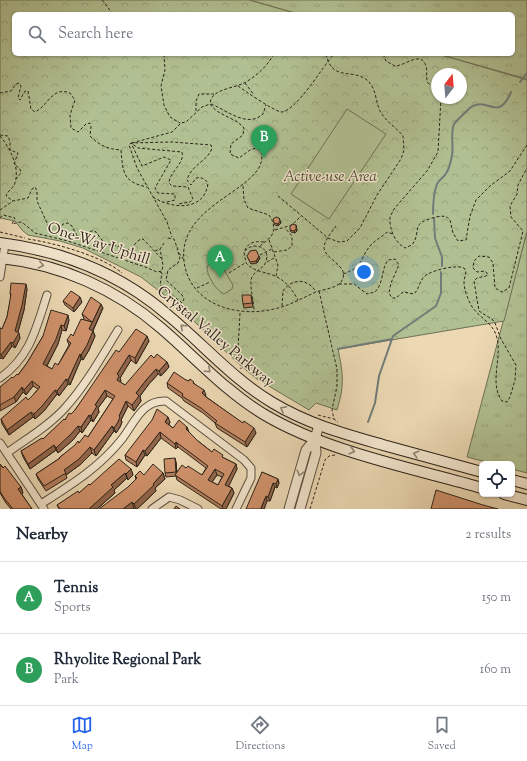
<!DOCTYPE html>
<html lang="en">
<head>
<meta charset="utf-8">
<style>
	:root { --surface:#fff; --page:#f6f6f7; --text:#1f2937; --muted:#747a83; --line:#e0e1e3; --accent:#2563eb }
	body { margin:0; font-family:"Sorts Mill Goudy",serif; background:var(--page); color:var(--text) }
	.controls { position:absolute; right:12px; bottom:12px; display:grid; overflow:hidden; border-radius:6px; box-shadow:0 1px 3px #0004 }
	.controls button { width:36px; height:36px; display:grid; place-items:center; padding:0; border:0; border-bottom:1px solid var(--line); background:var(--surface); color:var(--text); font:20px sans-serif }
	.compass { position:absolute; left:431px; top:68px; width:36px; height:36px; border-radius:50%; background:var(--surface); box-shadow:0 1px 3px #0004; rotate:16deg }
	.you { position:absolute; left:364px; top:272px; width:14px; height:14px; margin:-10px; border:3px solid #fff; border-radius:50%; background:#1a73e8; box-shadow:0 0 0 6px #1a73e833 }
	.badge { display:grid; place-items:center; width:26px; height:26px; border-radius:50%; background:var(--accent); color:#fff; font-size:13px; font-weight:700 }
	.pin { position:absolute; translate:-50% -33px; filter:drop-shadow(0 1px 2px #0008) }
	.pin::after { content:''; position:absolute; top:21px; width:14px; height:12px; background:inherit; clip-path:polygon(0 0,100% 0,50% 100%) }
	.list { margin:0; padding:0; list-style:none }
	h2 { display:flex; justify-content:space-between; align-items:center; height:52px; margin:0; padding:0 16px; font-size:17px }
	h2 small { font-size:13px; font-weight:400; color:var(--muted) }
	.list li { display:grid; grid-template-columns:26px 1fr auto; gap:12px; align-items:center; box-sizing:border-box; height:72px; padding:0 16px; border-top:1px solid var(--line) }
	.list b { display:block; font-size:15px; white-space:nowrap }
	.list p { margin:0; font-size:13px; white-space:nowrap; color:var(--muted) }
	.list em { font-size:13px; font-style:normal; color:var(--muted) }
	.icon { flex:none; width:22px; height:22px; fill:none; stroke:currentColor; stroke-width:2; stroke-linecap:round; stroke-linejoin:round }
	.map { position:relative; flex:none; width:527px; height:509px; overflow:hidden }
	.search { position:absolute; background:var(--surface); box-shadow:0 1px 3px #0004; left:12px; right:12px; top:12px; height:44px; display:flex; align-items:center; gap:10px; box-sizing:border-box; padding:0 14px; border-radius:6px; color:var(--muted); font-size:15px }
	.sheet { height:196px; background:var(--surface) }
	nav { display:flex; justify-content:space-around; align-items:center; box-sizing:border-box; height:56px; border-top:1px solid var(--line); background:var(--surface); font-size:11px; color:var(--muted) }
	nav a { display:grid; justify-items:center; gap:2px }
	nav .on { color:var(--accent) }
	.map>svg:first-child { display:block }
	.grass { fill:url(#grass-tufts); stroke:#6e7256 }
	.park { fill:url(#park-crowns); stroke:#6e7256; fill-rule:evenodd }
	.pitch { fill:#b1c092; stroke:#6e7256 }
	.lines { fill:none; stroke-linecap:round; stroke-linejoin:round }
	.stream { stroke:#707c79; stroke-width:2 }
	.minor-casing { stroke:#5c5140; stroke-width:9 }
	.tertiary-casing { stroke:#5c5140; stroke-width:11 }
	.secondary-casing { stroke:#2c241a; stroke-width:12 }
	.path { stroke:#2c241a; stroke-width:1; stroke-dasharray:3 2; stroke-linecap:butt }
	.minor { stroke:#f3e6ce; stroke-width:7 }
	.tertiary { stroke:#f3e6ce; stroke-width:9 }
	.secondary { stroke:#f3e6ce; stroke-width:10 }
	.wall { fill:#b37e5d; stroke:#2c241a; fill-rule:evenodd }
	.shaded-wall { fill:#92664c; stroke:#2c241a }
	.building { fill:#d0926c; stroke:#2c241a; fill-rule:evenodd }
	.oneway { stroke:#908574 }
	.labels { text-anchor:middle; stroke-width:3; stroke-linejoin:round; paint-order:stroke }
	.park-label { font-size:15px; font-style:italic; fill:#4d4b38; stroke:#f3e6ce }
	.street-label { font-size:15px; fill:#2c241a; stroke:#f3e6ce }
</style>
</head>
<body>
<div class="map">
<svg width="527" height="509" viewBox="0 0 527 509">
	<defs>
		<pattern id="grass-tufts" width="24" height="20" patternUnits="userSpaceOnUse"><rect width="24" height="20" fill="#b1c092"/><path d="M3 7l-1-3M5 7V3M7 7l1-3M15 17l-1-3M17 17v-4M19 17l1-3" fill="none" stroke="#98a57d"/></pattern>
		<pattern id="park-crowns" width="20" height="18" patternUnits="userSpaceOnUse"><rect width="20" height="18" fill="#b1c092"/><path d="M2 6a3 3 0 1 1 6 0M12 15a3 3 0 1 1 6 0" fill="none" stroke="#98a57d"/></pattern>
	</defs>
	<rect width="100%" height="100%" fill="#ecd9b4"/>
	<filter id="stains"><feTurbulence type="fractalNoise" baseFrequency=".005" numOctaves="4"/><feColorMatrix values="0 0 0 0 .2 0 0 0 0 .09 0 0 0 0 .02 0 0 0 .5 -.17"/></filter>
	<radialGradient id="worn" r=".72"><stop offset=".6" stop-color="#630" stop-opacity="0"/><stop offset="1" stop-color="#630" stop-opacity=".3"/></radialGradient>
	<path class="grass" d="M250 0H527V79L438 54H513V14H298Z
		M527 232V473L512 469V464H494L467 457Z"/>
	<path class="park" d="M0 0H249L298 14H14V54H438L527 80V231L504 321 338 349C343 374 345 384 337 410L316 403 309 410 257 379 240 365 176 304 141 277 83 248 60 241 28 235 22 230 15 221 0 218ZM437 74H461V98H437Z"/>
	<path class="pitch" d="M347 109 386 134 329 219 291 194Z
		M215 261 220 263 233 285 232 289 224 294C216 291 206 274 207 266Z"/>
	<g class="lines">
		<path class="stream" d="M520 82 527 73
			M433 214C433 206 434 192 437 184 439 180 442 178 445 175 449 170 451 161 452 155 454 144 450 134 454 124 456 121 468 110 471 107 488 96 498 123 511 92
			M434 218 435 238 442 257V266
			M338 349 392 339
			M368 422 375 403 379 376 393 336 436 306 441 293V272"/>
		<g class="minor-casing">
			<path id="minor" d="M0 277 5 244
				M0 378C30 357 36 329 47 295
				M0 443 44 509
				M7 453C26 439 49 426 65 408 86 385 102 356 118 330
				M41 504C71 485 100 467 122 439 135 422 142 400 166 401L244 460 251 468V478L236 509
				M152 509 169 497 180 500 198 509"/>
		</g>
		<g class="tertiary-casing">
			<path id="tertiary" d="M289 509 306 450 315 439 319 425
				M300 509 316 453 315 439"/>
		</g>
		<g class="secondary-casing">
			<path id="secondary" d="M0 243C63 251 121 274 169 316 204 345 234 380 273 403 308 424 345 434 383 445 416 454 449 463 482 472
				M0 258C60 264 116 289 161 328 195 357 226 392 265 415 328 452 412 468 482 488
				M512 480 527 484
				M504 494 527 500"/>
		</g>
		<path class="path" d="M102 0 113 14
			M164 54 165 70 161 86 164 105 170 117 180 123
			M274 54C267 66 257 76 244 83 234 88 216 89 211 99L210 104C218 116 235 117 244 128L243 135 231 144 230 154 239 158 250 150 256 148 261 151C272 189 177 201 184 261 189 305 238 318 274 309 289 306 302 298 316 292 324 289 337 288 341 282 352 266 324 260 324 247 325 239 332 232 336 226
			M383 54 386 61 395 66C405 66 421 50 426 66 428 72 425 77 428 83L437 90
			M245 83 254 95
			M238 86C245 91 274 111 281 112 296 112 323 66 334 54
			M0 93 11 91 16 84 19 83 21 86 18 98 20 100 25 91H28L31 109 35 112C48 106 52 86 70 93L75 100 70 115 71 128 78 132 86 124 90 123 91 127 90 136C100 146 108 149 121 150 123 173 123 182 147 187
			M441 98 438 152 427 171 394 209 390 217C389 229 395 243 405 248L412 245C423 230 408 224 436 217 442 216 446 215 450 220L453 233 458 241 466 240 470 216 476 200 490 186 510 171 527 145
			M211 104C225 109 247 129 263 114L266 105
			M196 111V101L199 94H214
			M0 135 8 136 10 142V150L18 153 14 164 20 169 21 173 16 179
			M0 136C10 148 20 167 15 183 13 189 8 190 6 196L13 201
			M132 143 172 132 181 123 186 122 202 107 210 104
			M243 186 244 200 248 208 269 215 273 222 274 230 271 237 260 246
			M278 196 328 238 339 242 347 241 360 228 377 195 401 159 404 150 403 136C396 127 386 122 380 111 375 101 377 89 367 80 351 68 332 82 326 54
			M153 197C171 209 205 212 208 183 205 179 202 177 196 178L191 185 187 180C191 165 209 160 212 148L211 145 172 142 131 143 138 148 182 152C185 164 169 172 169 183L172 186 188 187 193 199 190 202 178 204
			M167 202 175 200V194L158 193 155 188 171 160 164 157 142 166 131 143 129 145 137 168 167 222 172 237
			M0 210 13 201 28 198 32 189 35 187 37 191V201L52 234H57L63 224 68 223 72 226 78 238H84L91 231H95L105 244 118 246 124 251 130 249 139 240 143 239 161 258
			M0 218 3 215 15 218 12 224 20 222 23 223 35 233 68 241 145 267 157 272 162 271 163 265 160 249
			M275 230 292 225 301 216
			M0 232 25 238
			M168 238 174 239 178 250
			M28 239C55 243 102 256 122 273
			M269 240 278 265 276 276
			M264 242C254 241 248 242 244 252L246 263C255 273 266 271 277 277 287 282 293 291 298 300
			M155 251 160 249 164 243
			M245 251C253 241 271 247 266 261 264 270 253 270 251 280 250 289 254 301 254 311
			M274 252 287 250 292 246V236L285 228
			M179 253 184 260
			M260 255 272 249
			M267 262 274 258
			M160 272 162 273 160 285 182 303 184 299 182 295 166 280 168 270 178 263 180 258 177 249
			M229 273 245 263
			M343 274C365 266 358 261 370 246 375 240 382 237 387 232L393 234
			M339 284H354L367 294 375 292C384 283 381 269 388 260L395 259 399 265 391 283 389 293 392 298H396L403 292 414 294C419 289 419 283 423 278 427 271 457 264 464 268 468 273 464 276 464 282 464 289 467 297 470 303 477 318 493 321 497 338 502 359 489 383 502 401L507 402 510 397 515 380 516 365 501 339 495 323 493 320 479 311 474 281 477 278 486 276 488 274 485 271 477 272 473 268 474 261 479 256 489 257 493 263 495 288 502 292 509 288 523 231 511 217 510 206 517 194 518 185 527 168
			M197 288 210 282
			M319 291 337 369V386L332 410 334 419 338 422
			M282 306 283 291C292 278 308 278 316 292
			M240 313 238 350 241 369
			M318 415 334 419
			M310 509 325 460 329 456 335 455"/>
		<use href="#minor" class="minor"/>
		<use href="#tertiary" class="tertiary"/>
		<use href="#secondary" class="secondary"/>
	</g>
	<path class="wall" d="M279 218 281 223 278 226 275 225 274 223Z
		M296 225 297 231 295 233 291 232 290 230Z
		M248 258H260L257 263 251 264Z
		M27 289 24 310 18 332 20 338 15 348 12 346 3 359 1 358 0 359V328L2 329 7 317 11 297 10 293Z
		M251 295 252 299 253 307 244 308 243 304Z
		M63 301 82 302 74 312 65 305Z
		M103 308 93 331 95 336 89 350 83 360 81 359 70 385 68 384 59 396 57 394 44 411 35 419 33 417 9 435 2 424 1 419 28 400 33 395 38 389 33 386 26 395 23 392 16 402 0 411V387L18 375 27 363 43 336 69 320 66 331 62 330 58 344 47 366 52 369 58 365 69 345 67 340 73 336 84 319 82 314Z
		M149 341 136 364 131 360 120 378 121 381 120 382 125 385 154 358 167 362 169 367 161 376 158 374 149 384 140 396 141 401 134 411 128 406 121 420 122 422 120 427 116 433 114 431 96 456 92 453 81 464 66 475 67 478 46 491 38 479 36 474 60 458V457L88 437 113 399 107 396 98 408 99 412 93 422 91 420 82 433 80 431 73 440 58 453 56 450 30 469 23 457 21 451 43 439 71 414 75 410 119 352Z
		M186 380 195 384 206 395 205 396 256 433 247 447 217 428 215 423 203 413 184 401 182 398 168 388 167 383Z
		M170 422 169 425 173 428 187 427 189 433 198 441 212 452 236 464 237 469 228 486 232 488 234 493 226 509H221L177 480 176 476 166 477 165 473 176 462 177 473 186 468 202 475 206 468 178 447 176 449 161 438 147 456 145 455 137 467 126 460 125 455ZM217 475 222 477 218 485 212 482Z
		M0 464 21 487 23 493H21L32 509H11L6 503 0 493Z
		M131 469 133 475 128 480 127 478 114 490 115 493 97 509H59L57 505 79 493 90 485Z
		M262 472 278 479 279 483 277 488 275 487 270 501H267L264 509Z
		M163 473 165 479 155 488 156 491 137 509H136L134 508 132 509 128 487 136 479 135 476 144 475Z"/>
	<path class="shaded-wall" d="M279 218 281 223 278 226V224Z
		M296 225 297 231 295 233 294 231Z
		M259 256 260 258 257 263 256 261Z
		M26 284 27 289 24 310 17 335 15 331Z
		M80 297 82 302 74 312 73 308Z
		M101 304 103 308 91 334 89 329Z
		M68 315 69 320 66 331 64 326Z
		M61 325 62 330 58 344 45 369 43 364Z
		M93 331 95 336 89 350 83 360 81 355Z
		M19 333 20 338 15 348 13 343Z
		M147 336 149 341 136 364 135 358Z
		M11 342 12 346 3 359 1 355Z
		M80 354 81 359 70 385 68 380Z
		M129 355 131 360 120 378 121 381 119 385 117 380V374Z
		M167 362 169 367 161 376 159 371Z
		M156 369 158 374 149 384 140 396 141 401 134 411 132 405 136 393 147 379Z
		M66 379 68 384 59 396 57 391Z
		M32 381 33 386 26 395 24 390Z
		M22 387 23 392 16 402 14 397Z
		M55 390 57 394 44 411 35 419 34 414Z
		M105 390 107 396 98 408 99 412 93 422 91 416 95 405Z
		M204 390 206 395 204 398 202 393Z
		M126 401 128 406 121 420 122 422 120 427 116 433 114 428 119 416Z
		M31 412 33 417 9 435 7 430Z
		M89 415 91 420 82 433 81 427Z
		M168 417 170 422 167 427 165 422Z
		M78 426 80 431 73 440 58 453 56 448Z
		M112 426 114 431 96 456 94 450Z
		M187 427 189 432 187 435 186 429Z
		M254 428 256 433 247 447 245 442Z
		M160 432 161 438 147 456 145 451Z
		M176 442 178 447 176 449 175 444Z
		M54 445 56 450 30 469 28 464Z
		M90 447 92 453 81 464 66 475 64 470Z
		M143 450 145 455 137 467 136 462Z
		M175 458 176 462 177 476 176 472Z
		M236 464 237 469 227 490 225 485Z
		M131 469 133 475 128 480 126 474Z
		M215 469 217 475 210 485 208 480Z
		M125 473 127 478 114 490 115 493 97 509H89L111 485Z
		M163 473 165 479 155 488 156 491 137 509H136L134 504Z
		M278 479 279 483 277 488 276 484Z
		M273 483 275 487 270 501 268 497Z
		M21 487 23 493 20 494 18 489Z
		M232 488 234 493 226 509H223L222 506Z
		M266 496 267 501 264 509H261Z
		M132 502 134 508 132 509H123Z"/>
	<path class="building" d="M276 217 279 218 280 221 278 224 274 223 273 219Z
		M292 224 296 225V229L294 231 290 230V227Z
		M256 250 259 256 256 261 250 262 247 256 250 251Z
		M11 283 26 284 22 305 15 331 19 333 13 343 11 342 1 355 0 354V328L2 329 7 317 11 294 10 293Z
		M71 291 80 297 73 308 63 301Z
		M242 295H251L252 303 243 304Z
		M91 297 101 304 89 329 93 331 87 345 81 355 80 354 68 380 66 379 57 391 55 390 42 406 34 414 31 412 7 430 1 419 26 397 28 400 33 395 40 387 32 381 24 390 22 387 14 397 0 405V387L12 377 13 378 17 374 18 375 27 363 43 336 51 310 68 315 64 326 61 325 56 339 43 364 52 369 55 363 58 365 71 343 67 340 71 334 73 336 81 319 92 322 82 314Z
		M136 329 147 336 135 358 129 355 117 374 119 376 117 380 125 385 151 355 154 358 157 354 167 362 159 371 156 369 147 379 136 393 139 396 132 405 126 401 119 416 120 417 118 422 114 428 112 426 94 450 90 447 79 459 64 470 66 473 44 486 36 474 60 458V457L75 445 78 441 79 443 85 435 88 437 115 396 105 390 95 405 97 406 91 416 89 415 81 427 78 426 71 434 56 448 54 445 28 464 21 451 42 438 43 439 64 419 65 420 69 413 71 414 75 410 116 350 119 352Z
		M174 372 186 380 189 381 190 379 194 382 193 383 204 390 202 393 206 397 243 423 244 421 254 428 245 442 215 423 217 421 201 408 182 396 183 394 167 383Z
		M157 409 168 417 165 422 173 428 179 420 187 427 186 429 198 441 212 452 214 449 223 455 222 457 236 464 225 485 232 488 222 506 175 475 182 465 186 468 188 466 202 475 208 466 176 442 175 444 160 432 145 451 143 450 136 462 125 455 152 420ZM215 469 224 474 218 485 208 480Z
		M175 458 176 472 165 473 164 459Z
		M119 459 131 469 126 474 125 473 111 485 113 487 89 509H60L57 505 78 491 79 493 89 484 90 485Z
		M0 464 3 468 5 466 21 487 18 489 32 509H13L4 498 0 491Z
		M153 464 163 473 153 484 154 485 134 504 132 502 123 509H99L128 487 137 478 135 476 140 471 144 475Z
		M262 472 278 479 276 484 273 483 268 497 266 496 261 508 262 509H246Z
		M436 490 483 505 498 509H431Z
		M176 506 180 509H174Z"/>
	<defs><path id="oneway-chevron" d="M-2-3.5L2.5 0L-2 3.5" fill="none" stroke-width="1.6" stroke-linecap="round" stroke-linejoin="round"/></defs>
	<g class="oneway">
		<use href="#oneway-chevron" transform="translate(41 265) rotate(13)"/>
		<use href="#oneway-chevron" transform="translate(183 327) rotate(-138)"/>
		<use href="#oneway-chevron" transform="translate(208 370) rotate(42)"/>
		<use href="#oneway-chevron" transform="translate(283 409) rotate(-152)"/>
		<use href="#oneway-chevron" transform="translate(352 451) rotate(16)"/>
		<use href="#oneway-chevron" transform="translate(416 454) rotate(-164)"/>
		<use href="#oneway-chevron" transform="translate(300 473) rotate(106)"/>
	</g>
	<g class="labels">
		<g class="park-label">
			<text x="330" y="181">Active-use Area</text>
		</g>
		<g class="street-label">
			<text transform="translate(99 243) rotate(18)" y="5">One-Way Uphill</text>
			<text transform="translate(216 336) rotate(40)" y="5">Crystal Valley Parkway</text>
		</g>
	</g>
	<rect width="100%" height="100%" filter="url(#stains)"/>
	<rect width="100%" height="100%" fill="url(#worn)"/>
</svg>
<div class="controls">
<button><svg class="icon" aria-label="locate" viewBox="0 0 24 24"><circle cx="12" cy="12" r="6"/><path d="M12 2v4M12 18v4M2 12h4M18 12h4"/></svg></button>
</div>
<svg class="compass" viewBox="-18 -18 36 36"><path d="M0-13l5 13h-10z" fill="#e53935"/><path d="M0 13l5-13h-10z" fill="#747a83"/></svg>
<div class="you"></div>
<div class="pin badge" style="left:220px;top:278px;background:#2e9e5b">A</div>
<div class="pin badge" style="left:264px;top:158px;background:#2e9e5b">B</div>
<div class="search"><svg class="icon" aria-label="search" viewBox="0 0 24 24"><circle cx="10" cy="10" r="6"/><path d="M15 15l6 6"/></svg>Search here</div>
</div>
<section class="sheet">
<h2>Nearby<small>2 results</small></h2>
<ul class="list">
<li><span class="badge" style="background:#2e9e5b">A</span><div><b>Tennis</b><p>Sports</p></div><em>150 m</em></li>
<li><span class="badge" style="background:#2e9e5b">B</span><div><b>Rhyolite Regional Park</b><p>Park</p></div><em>160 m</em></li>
</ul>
</section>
<nav>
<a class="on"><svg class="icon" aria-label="map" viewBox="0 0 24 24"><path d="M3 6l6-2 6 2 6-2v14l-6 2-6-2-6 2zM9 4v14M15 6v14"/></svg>Map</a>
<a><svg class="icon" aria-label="directions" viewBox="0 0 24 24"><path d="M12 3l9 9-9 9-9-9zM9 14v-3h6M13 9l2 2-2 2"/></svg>Directions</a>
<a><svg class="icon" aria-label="saved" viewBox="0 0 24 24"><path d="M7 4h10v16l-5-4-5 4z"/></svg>Saved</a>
</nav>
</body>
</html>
